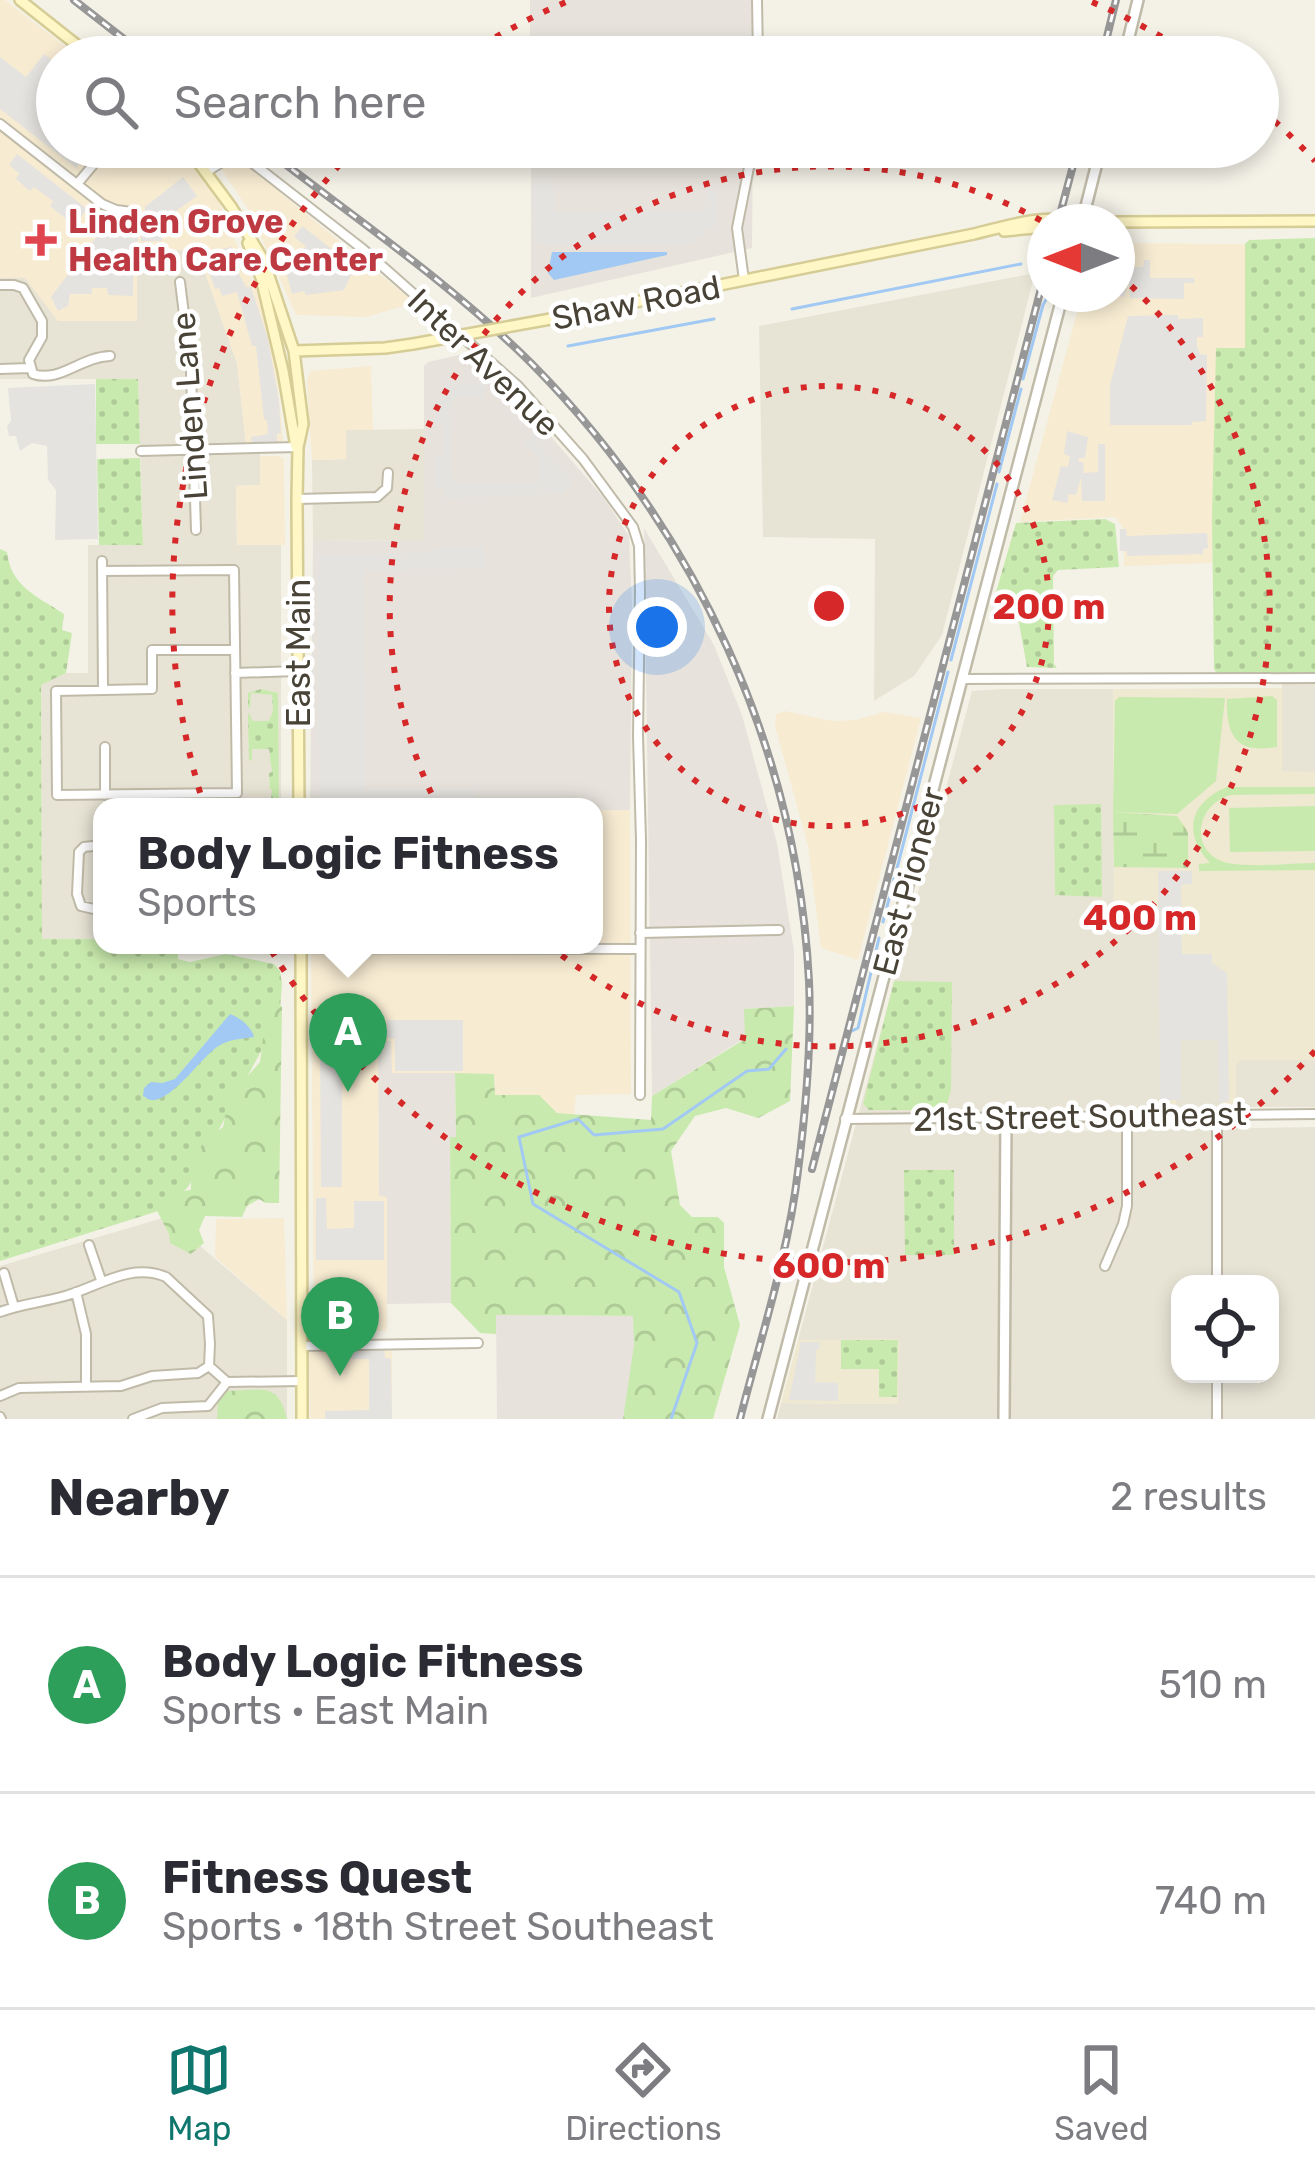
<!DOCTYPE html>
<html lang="en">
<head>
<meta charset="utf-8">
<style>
	:root { --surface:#fff; --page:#f7f7f7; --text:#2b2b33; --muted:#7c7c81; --line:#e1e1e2; --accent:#0f766e }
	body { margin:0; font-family:Rubik,sans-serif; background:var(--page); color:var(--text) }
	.controls { position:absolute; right:36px; bottom:36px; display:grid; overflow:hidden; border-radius:24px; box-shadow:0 6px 18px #0003 }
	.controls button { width:108px; height:108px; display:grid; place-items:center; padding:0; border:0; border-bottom:3px solid var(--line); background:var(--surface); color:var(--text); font:60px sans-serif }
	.compass { position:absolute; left:1027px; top:204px; width:108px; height:108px; border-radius:50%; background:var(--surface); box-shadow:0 6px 18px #0003; rotate:270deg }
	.you { position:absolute; left:657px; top:627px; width:42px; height:42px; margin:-30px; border:9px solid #fff; border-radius:50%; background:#1a73e8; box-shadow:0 0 0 18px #1a73e833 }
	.badge { display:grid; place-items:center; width:78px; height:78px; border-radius:50%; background:var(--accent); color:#fff; font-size:39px; font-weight:700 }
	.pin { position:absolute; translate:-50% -99px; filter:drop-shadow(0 3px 6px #0008) }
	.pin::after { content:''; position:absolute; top:63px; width:42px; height:36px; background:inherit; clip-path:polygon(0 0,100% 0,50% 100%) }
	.popup { position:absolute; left:93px; top:798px; width:510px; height:156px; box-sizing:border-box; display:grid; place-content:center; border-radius:24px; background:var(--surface); filter:drop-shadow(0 3px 9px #0005); font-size:39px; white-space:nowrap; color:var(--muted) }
	.popup b { font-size:45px; color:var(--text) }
	.popup::after { content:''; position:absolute; left:50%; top:100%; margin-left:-24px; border:24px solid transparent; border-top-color:var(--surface) }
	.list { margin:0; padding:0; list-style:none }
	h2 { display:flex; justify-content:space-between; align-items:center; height:156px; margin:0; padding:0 48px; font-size:51px }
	h2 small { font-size:39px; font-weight:400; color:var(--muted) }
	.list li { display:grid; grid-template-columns:78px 1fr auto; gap:36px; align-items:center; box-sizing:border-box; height:216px; padding:0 48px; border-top:3px solid var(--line) }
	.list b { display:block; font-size:45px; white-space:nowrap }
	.list p { margin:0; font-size:39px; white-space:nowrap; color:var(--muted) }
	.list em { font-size:39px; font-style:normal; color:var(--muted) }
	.icon { flex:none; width:66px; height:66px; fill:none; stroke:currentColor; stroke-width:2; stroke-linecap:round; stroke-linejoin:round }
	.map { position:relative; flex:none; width:1315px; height:1419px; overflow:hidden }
	.search { position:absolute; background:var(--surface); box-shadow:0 6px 18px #0003; left:36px; right:36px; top:36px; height:132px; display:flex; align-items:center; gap:30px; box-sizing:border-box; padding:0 42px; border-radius:66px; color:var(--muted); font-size:45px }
	.sheet { height:588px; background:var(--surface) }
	nav { display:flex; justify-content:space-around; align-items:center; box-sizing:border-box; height:168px; border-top:3px solid var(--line); background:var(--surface); font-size:33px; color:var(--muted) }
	nav a { display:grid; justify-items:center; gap:6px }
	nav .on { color:var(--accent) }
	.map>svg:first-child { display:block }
	.residential { fill:#e8e4d5; fill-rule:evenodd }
	.commercial { fill:#f7ebd2 }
	.industrial { fill:#e7e3dc }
	.education { fill:#eee9d0 }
	.grass { fill:url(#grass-dots) }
	.forest { fill:url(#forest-crowns) }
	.wetland { fill:url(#wetland-marsh) }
	.green { fill:#c9eaae }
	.parking { fill:#e5e3df }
	.water { fill:#a1c9f3 }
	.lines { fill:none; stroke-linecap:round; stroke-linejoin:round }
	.stream { stroke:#a1c9f3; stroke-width:3 }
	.minor-casing { stroke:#c0bba9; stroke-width:12 }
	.tertiary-casing { stroke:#c0bba9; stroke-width:14 }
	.secondary-casing { stroke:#d6cc95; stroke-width:14 }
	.minor { stroke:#fff; stroke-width:8 }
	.tertiary { stroke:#fff; stroke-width:9 }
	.secondary { stroke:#fff7c6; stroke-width:9 }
	.rail-casing { stroke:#979797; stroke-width:8 }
	.rail { stroke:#fff; stroke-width:3; stroke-dasharray:9; stroke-linecap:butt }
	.secondary-bridge-casing { stroke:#d6cc95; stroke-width:14; stroke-linecap:butt }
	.secondary-bridge { stroke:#fff7c6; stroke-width:9 }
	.ring { fill:none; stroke:#d62828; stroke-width:6; stroke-dasharray:6 12 }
	.health-dot { fill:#e0444e; stroke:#fff; stroke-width:4.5 }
	.labels { text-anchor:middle; stroke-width:9; stroke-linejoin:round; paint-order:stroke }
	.health-label { font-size:33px; font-weight:bold; fill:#be3a42; stroke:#fff; text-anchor:start }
	.street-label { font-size:33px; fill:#484336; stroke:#fff }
	.centre { fill:#d62828; stroke:#fff; stroke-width:6 }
	.ring-label { font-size:36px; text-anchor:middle; font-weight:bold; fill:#d62828; stroke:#fff; stroke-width:9; stroke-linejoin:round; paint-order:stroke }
</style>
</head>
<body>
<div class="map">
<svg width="1315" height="1419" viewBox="0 0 1315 1419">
	<defs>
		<pattern id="grass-dots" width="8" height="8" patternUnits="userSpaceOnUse" patternTransform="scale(3)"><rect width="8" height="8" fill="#c9eaae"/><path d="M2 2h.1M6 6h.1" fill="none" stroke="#aeca96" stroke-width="1.8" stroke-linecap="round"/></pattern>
		<pattern id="forest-crowns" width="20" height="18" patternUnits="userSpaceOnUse" patternTransform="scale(3)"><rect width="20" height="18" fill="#c9eaae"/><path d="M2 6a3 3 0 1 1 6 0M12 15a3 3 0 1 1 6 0" fill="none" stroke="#aeca96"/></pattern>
		<pattern id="wetland-marsh" width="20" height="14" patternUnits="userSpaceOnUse" patternTransform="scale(3)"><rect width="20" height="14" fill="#c9eaae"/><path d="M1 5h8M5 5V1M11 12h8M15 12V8" fill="none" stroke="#aeca96"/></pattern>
	</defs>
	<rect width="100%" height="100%" fill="#f4f2e7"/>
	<path class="residential" d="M197 250 237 363 246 444 260 443 261 485 236 486 237 544 281 545V807H102V939H42L41 684 66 673H88V545L143 544 138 379H0V278H25L136 321V251Z
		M1035 273 942 635 914 676 874 701 875 539 763 537 759 326Z
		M424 429 425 540 313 541 312 460 346 459V430Z
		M1282 682H1315V772H1282Z
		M1002 689H1113L1114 906H1160V1108L995 1111 994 1132 1315 1127V1419H777L781 1403 897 1404 898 1340H798L972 691ZM1180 1284H1270V1374H1180Z
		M1176 1036H1222V1107L1176 1108Z
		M1241 1060H1315V1107H1236V1064Z
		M166 1217 287 1320V1419H0V1266Z"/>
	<path class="commercial" d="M0 0H5L79 57H57V147H179L218 200 265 311 276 367 283 441 246 445 237 363 197 250 137 251V321H58L25 278H0Z
		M232 161 245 164 415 303 366 317 296 315 250 212 220 167Z
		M1117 243 1245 244V348H1217L1212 563 1124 566V531L1116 517 1020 522 1082 294H1117Z
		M371 366 373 430H346V459L312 460 307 381 310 371Z
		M260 456H280L284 459 285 545H237L236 486 260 485Z
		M785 711 832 721 856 720 883 712 921 718 858 960 821 948 808 846 775 726 776 714Z
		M594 810H630L631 1094 576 1095 574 1115 557 1113 539 1095 495 1096 494 1074H392L378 1041 379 1195 387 1196V1331H314L311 945H594Z
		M284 1218 287 1320 215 1257 216 1219Z
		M309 1351H392V1419H310Z"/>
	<path class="industrial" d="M530 0H753V57H530Z
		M531 147H753L752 248 531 298Z
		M468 353 521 402 604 498 629 536 632 606 630 810H594V807H310L313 541 424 540V366L428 362Z
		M644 528 714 645 742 715 777 843 794 951V1006L745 1009V1038L652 1096Z
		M378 1041H391L392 1073H455L456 1137 450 1138 451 1303 387 1304V1197L379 1196Z
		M496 1315 634 1316V1419H497Z"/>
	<path class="education" d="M1282 688V771L1315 772V1060H1241L1236 1065V1107H1222V1037H1176V1108H1160V907H1114L1113 689Z
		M899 1339 898 1404 781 1403 798 1340Z"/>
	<path class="grass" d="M1315 238V674L1218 675 1214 669 1212 517 1216 348H1245V244L1249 240Z
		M96 379H138L140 444H96Z
		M140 458 143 545H99L97 459Z
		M1105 519 1115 524 1119 567 1058 570 1053 576 1054 664 1057 668 1027 667 1017 612 992 606 1016 523Z
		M0 549 7 552C11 587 37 596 64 614L62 630 72 633 66 673 41 685 42 939H102V945H178V959L190 962 226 954 274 964 280 971 282 984 280 1009 273 1029 188 1187 170 1205 155 1212 0 1261Z
		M261 689 278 693 279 807H270L272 790 270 789 269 773 272 772 269 749H252V760L249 761 248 712 253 721H269L273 711 272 695 251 693 250 708 248 707V693Z
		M1101 804 1102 897 1055 895 1054 805Z
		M894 981 952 982 951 1090 945 1110H869L863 1104Z
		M904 1170H954V1255H905Z
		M841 1340H898L897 1397H879V1369H841Z"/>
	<path class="forest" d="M276 1000 282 1007 279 1203H266L259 1199 247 1206 242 1217 205 1216 199 1230 204 1243 191 1254 170 1243 169 1234 155 1207 175 1192 191 1190C190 1159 197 1144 223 1127L229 1097 260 1062 267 1006Z
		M794 1006 790 1101 758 1118 726 1108 695 1116 671 1151 680 1205 692 1217H718L724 1223V1267L740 1325 713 1419H623L634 1345 633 1316 496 1315V1334L480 1333 451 1303 450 1137H456L455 1073 494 1074 495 1095H539L557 1113 651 1120 652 1096 745 1039 744 1009Z
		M226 1391C261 1391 278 1380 287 1419H217L218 1401Z"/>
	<path class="wetland" d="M1113 812 1177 816 1188 832V868L1114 867Z"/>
	<path class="green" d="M1272 696 1277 700V747C1237 754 1226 737 1227 699Z
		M1119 697 1225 698 1216 781 1177 814 1113 812 1115 701Z
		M1227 787H1315V794L1231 795C1194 805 1189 854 1228 863 1255 868 1288 863 1315 863V870L1199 871V864L1210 863C1182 833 1190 802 1227 787Z
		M1315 806V851L1230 852 1229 808Z"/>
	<path class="parking" d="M44 54 57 64V69L41 89 57 102V147H92L76 168 0 109V57L26 77Z
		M17 154 87 209 79 219 75 216 70 222 50 206 53 201 34 187 30 191 16 179 19 173 9 165Z
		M183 177 197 196 162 221V241H141V224L145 216V207Z
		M532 183H553L555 213 705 210 706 188H716L717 223 690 244 545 246 533 237Z
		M302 226 355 267 344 290 306 295 304 291 292 294 282 257 297 250 301 252 306 246 294 237Z
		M104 227H139L138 242H134L133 296 108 295 107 288H92V294H70L68 306 58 311 51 297Z
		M232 247 242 263 238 272 246 287H251L268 339 279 401 281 433 277 434V442L252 444 251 437 268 434 267 420 264 419 256 346H252L237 292 222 296 219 288 215 289 209 272 223 271 224 266 216 250Z
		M1123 249H1132L1131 263 1126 265 1125 276H1130V267H1143L1144 260H1150V278H1194V283H1184V299L1130 298 1129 281 1124 297 1105 294H1117V254L1123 255Z
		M1178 315V319L1203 318V337H1197V347L1200 354 1207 355 1206 421 1192 422 1191 425H1110V385L1128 316Z
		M445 383H484V398H457L449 406 451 477 459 484 539 483V459L524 442 537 431 546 441 540 447 573 481 563 494 445 498 444 488H435V456L443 455 442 424H435V401L442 400Z
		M95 384 98 539 55 540 56 490 48 480 47 446 32 443 20 451 16 436H9L7 426 11 421 8 388Z
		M1067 431 1088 437 1085 458H1079L1078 461 1084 463 1083 473 1098 472V444H1105V501H1082L1081 478 1076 495 1069 494 1067 503 1052 500 1061 466 1068 467 1070 456 1064 454Z
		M1120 529H1126L1127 536 1207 533 1208 548 1203 549V554L1127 556V551H1120Z
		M443 547H484V568L363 570 365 790H475V806L357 807 349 803H319L318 554 427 553Z
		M1158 871H1192V884L1181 885 1182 954H1212V963L1227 973 1229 1101 1219 1102 1218 1040H1181V1100H1160Z
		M387 1020H463V1071H395V1039L387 1038Z
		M342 1048V1187H321L320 1049Z
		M316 1198H326L327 1229 354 1228V1201H384V1260H316Z
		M801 1342H820L819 1349 816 1350 815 1382 838 1383V1401L789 1400Z
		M339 1343H384L385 1358 391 1359 392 1419H325V1411L369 1410V1359H339Z"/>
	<path class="water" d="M552 252H667V255L554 280 548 273Z
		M230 1014C240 1018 251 1026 254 1037 241 1039 229 1039 217 1047 202 1057 170 1103 151 1100 148 1100 146 1097 143 1096L144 1088 151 1082 162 1083 175 1079Z"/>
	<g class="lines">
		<path class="stream" d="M792 309 1021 264
			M568 346 714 319
			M1023 379 1043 305 1049 294
			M999 472 1021 389
			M951 660 997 484
			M883 922 948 672
			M852 1031 858 1028 879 938
			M671 1419 697 1343 679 1292 533 1204 519 1137 578 1119 594 1135 663 1129 747 1071 769 1069 786 1049"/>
		<g class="minor-casing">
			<path id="minor" d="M757 0 758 57
				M0 124 102 204 116 210 132 212
				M206 172 235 154 246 158 364 250 518 386 583 459 633 527 639 546 640 592 638 736 641 840 640 1095
				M78 183 108 147
				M744 280 737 228 753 147
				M180 282 191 371 196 530
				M0 285H14L23 288 42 321V337L29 360 33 374C60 383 80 357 110 356
				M0 369 29 368
				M141 451 298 447
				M297 499 377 497 387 488 388 473
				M102 561 103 690
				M102 571 234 570 237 793 57 795 56 691 152 689V650H234
				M235 673 297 671
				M962 679 1315 678
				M105 747V795
				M102 845 84 847 79 852 77 894 81 906 102 911
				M640 933 779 930
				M195 945 205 948 640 949
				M1217 1115V1284
				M845 1119 1315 1114
				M89 1245 101 1280
				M1105 1266 1123 1224 1127 1206V1115
				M4 1273 14 1307
				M76 1292 86 1334V1387
				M0 1312C21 1304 44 1302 65 1296 98 1287 130 1262 166 1277L208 1316 210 1344 209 1366 198 1373 152 1376 121 1386 19 1388 0 1396
				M302 1346 478 1343
				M209 1366 227 1382 302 1381
				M1217 1374V1419
				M0 1417 1 1419
				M133 1419 162 1408 208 1406 227 1382"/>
		</g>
		<g class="tertiary-casing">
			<path id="tertiary" d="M1124 57 1138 0
				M1082 222 1101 147
				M768 1419 1063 294
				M1004 1419 1006 1116"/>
		</g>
		<g class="secondary-casing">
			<path id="secondary" d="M20 0 92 57
				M187 147 232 208 264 261 294 351 303 424 298 447 297 499 299 807
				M1117 222 1315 221
				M1004 231 1045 227
				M248 243 263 283
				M262 282 283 371 296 447
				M556 318 974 234C1011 225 1042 214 1079 222
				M294 351 385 348 413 344
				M301 945 302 1419"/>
		</g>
		<use href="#minor" class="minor"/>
		<use href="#tertiary" class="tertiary"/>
		<use href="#secondary" class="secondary"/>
		<g class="rail-casing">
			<path id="rail" d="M74 0 147 57
				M1102 57 1116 0
				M263 147C353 217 451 283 532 364 695 529 797 748 809 981 812 1044 806 1108 798 1171 788 1255 761 1337 740 1419
				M1058 222 1078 147
				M812 1169 1045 273"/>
		</g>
		<use href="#rail" class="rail"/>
		<g class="secondary-bridge-casing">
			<path id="secondary-bridge" d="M413 344 556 318"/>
		</g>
		<use href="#secondary-bridge" class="secondary-bridge"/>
	</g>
	<g class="ring">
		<circle cx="829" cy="606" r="220"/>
		<path d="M1118 274A440 440 0 1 1 1042 221"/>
		<path d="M1315 1051A659 659 0 1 1 355 148M465 56A659 659 0 0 1 566 2M1092 2A659 659 0 0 1 1193 56M1261 109A659 659 0 0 1 1315 161"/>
	</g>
	<path class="health-dot" d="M35 222h12v12h12v12h-12v12h-12v-12h-12v-12h12z"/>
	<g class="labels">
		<g class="health-label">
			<text x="68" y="233">Linden Grove<tspan x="68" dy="38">Health Care Center</tspan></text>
		</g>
		<g class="street-label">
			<text transform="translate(636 302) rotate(-11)" y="12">Shaw Road</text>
			<text transform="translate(484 362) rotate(44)" y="12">Inter Avenue</text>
			<text transform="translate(189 406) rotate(-94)" y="12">Linden Lane</text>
			<text transform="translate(298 653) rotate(-90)" y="12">East Main</text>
			<text transform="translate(908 881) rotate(-75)" y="12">East Pioneer</text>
			<text transform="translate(1080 1116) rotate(-1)" y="12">21st Street Southeast</text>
		</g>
	</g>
	<circle cx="829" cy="606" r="18" class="centre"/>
	<g class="ring-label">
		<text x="1049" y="619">200 m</text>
		<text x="1140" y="930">400 m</text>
		<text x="829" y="1278">600 m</text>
	</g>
</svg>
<div class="controls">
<button><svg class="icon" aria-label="locate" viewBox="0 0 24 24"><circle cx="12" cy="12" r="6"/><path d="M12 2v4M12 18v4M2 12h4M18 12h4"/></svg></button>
</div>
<svg class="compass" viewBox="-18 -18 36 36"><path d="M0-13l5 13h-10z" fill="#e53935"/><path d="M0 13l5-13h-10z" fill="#7c7c81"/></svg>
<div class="you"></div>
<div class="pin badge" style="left:348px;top:1092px;background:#2e9e5b">A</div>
<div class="popup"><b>Body Logic Fitness</b>Sports</div>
<div class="pin badge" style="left:340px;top:1376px;background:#2e9e5b">B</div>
<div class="search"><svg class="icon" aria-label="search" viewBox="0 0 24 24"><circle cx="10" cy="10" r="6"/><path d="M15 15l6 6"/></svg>Search here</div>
</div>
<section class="sheet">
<h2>Nearby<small>2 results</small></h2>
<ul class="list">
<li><span class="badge" style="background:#2e9e5b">A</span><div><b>Body Logic Fitness</b><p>Sports · East Main</p></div><em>510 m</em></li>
<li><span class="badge" style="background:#2e9e5b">B</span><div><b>Fitness Quest</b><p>Sports · 18th Street Southeast</p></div><em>740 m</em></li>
</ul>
</section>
<nav>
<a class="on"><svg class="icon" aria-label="map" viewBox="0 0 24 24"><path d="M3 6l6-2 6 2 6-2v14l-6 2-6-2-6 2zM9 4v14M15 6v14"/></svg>Map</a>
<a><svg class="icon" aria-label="directions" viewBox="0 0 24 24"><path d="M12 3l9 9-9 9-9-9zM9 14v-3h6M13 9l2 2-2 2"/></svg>Directions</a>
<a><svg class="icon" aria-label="saved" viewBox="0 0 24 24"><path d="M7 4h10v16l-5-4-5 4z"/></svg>Saved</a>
</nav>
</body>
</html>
